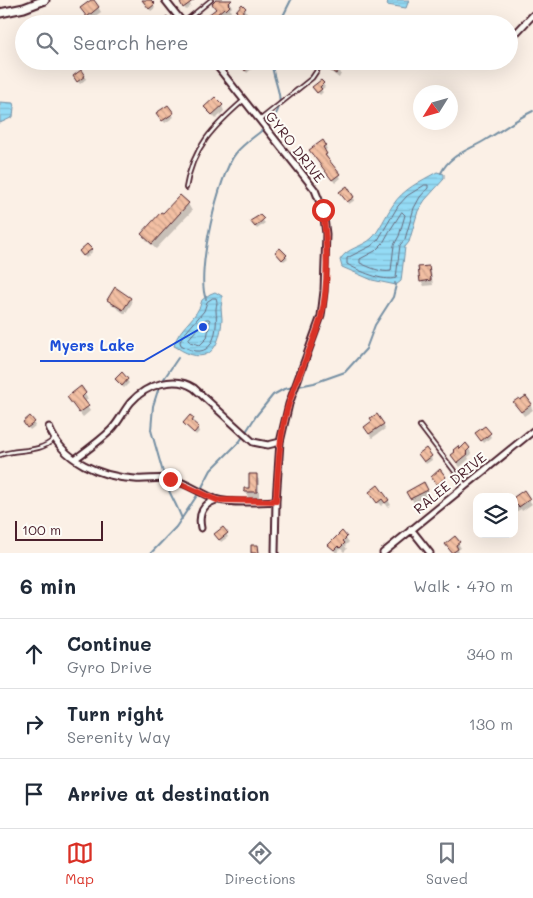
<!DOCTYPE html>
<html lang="en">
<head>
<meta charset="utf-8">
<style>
	:root { --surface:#fff; --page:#f6f6f7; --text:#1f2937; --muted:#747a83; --line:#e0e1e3; --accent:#d93025 }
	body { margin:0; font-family:Mali,sans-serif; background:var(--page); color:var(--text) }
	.controls { position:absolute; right:15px; bottom:15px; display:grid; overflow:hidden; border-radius:10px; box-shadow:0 5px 20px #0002 }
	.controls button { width:45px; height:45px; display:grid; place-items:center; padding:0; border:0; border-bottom:1px solid var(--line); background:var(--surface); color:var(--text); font:25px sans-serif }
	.compass { position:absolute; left:413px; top:85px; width:45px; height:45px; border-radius:50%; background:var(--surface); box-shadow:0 5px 20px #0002; rotate:233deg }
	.scale { position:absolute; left:15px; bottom:12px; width:88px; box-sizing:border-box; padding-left:5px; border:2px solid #4a1f2b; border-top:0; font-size:14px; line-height:18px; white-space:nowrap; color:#4a1f2b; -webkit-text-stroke:4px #fdfcf7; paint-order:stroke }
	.stop { position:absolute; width:15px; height:15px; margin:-11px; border:4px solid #d93025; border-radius:50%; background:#fff }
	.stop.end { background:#d93025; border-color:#fff; box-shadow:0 1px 5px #0008 }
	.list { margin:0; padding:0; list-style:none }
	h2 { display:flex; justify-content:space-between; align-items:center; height:65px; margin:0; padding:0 20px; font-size:21px }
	h2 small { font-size:16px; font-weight:400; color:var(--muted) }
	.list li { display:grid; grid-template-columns:32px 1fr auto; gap:15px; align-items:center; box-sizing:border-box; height:70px; padding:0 20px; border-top:1px solid var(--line) }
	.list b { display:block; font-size:19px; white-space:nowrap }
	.list p { margin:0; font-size:16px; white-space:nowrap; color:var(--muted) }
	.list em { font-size:16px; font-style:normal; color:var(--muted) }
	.icon { flex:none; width:28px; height:28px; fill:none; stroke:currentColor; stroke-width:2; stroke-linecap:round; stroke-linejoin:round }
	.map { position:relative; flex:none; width:533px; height:553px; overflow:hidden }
	.search { position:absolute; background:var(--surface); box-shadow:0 5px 20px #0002; left:15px; right:15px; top:15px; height:55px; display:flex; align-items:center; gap:12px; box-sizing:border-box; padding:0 18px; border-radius:28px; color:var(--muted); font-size:19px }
	.sheet { height:275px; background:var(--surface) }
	nav { display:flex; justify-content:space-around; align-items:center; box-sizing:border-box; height:70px; border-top:1px solid var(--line); background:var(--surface); font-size:14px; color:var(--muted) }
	nav a { display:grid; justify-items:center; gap:2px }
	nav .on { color:var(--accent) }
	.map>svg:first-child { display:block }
	.water { fill:url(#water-rules); stroke:#7690a4 }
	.shadow { fill:#0003 }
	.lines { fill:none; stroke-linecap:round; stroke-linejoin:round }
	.shore { stroke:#686a7c; stroke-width:1 }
	.stream { stroke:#7690a4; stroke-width:2 }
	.building { fill:url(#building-back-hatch); stroke:#4a1f2b }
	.service-casing { stroke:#4a1f2b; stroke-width:6 }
	.minor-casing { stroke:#4a1f2b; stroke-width:9 }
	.secondary-casing { stroke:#4a1f2b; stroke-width:11 }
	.service { stroke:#fdfcf7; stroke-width:2.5 }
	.minor { stroke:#fdfcf7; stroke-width:5 }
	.secondary { stroke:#fdfcf7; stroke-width:7 }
	.route { stroke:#d93025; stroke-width:6 }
	.labels { text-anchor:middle; stroke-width:4; stroke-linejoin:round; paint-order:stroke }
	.street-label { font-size:14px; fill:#4a1f2b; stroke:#fdfcf7 }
	.leader { fill:none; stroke:#1d4ed8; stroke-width:2 }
	.callout-dot { fill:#1d4ed8; stroke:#fdfcf7; stroke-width:2 }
	.callout-label { font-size:15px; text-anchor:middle; font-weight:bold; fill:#1d4ed8; stroke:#fdfcf7; stroke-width:4; stroke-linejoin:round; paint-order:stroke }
</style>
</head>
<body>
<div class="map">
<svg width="533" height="553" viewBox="0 0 533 553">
	<defs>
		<pattern id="water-rules" width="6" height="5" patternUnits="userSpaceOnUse" patternTransform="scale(1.25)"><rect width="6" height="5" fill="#94dbf5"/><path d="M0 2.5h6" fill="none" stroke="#81bcd2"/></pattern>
		<pattern id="building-back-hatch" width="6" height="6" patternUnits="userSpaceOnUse" patternTransform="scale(1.25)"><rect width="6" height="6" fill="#f2bfa3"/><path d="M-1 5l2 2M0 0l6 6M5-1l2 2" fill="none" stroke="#d1a48c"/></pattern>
	</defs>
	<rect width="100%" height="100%" fill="#fbf0e6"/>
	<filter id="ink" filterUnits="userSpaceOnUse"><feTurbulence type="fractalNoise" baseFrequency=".02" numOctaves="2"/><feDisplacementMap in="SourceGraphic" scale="10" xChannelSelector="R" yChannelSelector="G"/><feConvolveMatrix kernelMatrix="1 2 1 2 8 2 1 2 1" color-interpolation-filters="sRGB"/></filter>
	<g filter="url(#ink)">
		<path class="water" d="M388 0H409L406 8 387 5Z
			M0 102 13 103 14 107 13 117 0 123Z
			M437 172 444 174V179L425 200 418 211 409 242 405 247 401 281 396 285 372 280 342 267 340 260C346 248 363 247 372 238 378 233 387 213 393 205 403 189 421 181 437 172Z
			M215 292 222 296C222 301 222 302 221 307 221 311 222 315 222 319 220 351 206 367 176 347L174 346C178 327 198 319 202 300L210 294Z"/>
		<path class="shadow" d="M143 0H150L155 8 151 11Z
			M185 0H188L191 6 186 10 181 2Z
			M222 0H228L230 2 232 7 230 9 231 12 229 14 227 12 218 20 219 22 217 24H199L217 10Z
			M242 6 247 12 242 17 239 14Z
			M98 7 101 12 90 20 84 13Z
			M252 61 255 66 247 73 243 67Z
			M331 61 346 62 340 71 341 74 339 78 330 71 327 67Z
			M84 76 86 79 80 84 76 79Z
			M321 82 325 87 321 90 323 92 320 95 316 90Z
			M167 106 174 117 165 123 158 113Z
			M222 106 224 111 216 119 206 107Z
			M325 145 327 149 324 151 328 158 327 159 341 178 335 183 313 154Z
			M346 188 355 200 349 204 341 192Z
			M180 197 188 204 192 211 156 249 146 240 143 234Z
			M260 217 265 223 257 229 251 222Z
			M91 249 92 252 86 258 82 254Z
			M278 255 286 256 288 258 284 261Z
			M428 267 431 272 433 285 424 286 422 282Z
			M130 298 132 303 125 314 111 304 108 300Z
			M122 374 129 383 124 388 118 382Z
			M80 388 88 399 84 402 90 411 83 417 71 402Z
			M526 398 533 410 524 416 518 407 520 402Z
			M193 419 195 422 193 424 200 431 196 435 184 423Z
			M34 423 35 426 30 430 26 425Z
			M383 424 385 429 372 438 368 432Z
			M485 427 491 437 484 443 479 436Z
			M466 445 472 454 468 457 469 459 460 467 452 456Z
			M420 454 431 457 432 460 426 464Z
			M440 471 447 481 439 487 434 480Z
			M256 476 259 480V497H248L245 489H250Z
			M423 484 429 495 414 503 408 492Z
			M373 497 388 500 391 505 388 507 385 503 381 506Z
			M514 498 529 500 532 504 522 511 521 509 514 513Z
			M223 529 228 537 221 542 216 534Z
			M342 533 349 542 345 546 347 549 344 552 341 549 336 553 330 545Z
			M455 538 461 548 458 550 459 553H453L450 548Z"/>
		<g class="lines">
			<path class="shore" d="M425 185H428V188L420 197 414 208 405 239 400 245 396 278C383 282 359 271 347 264V258L371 246 378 240 398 206 407 196Z
				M402 212 405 215 399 236 394 245 391 271C381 273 369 267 360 263V259L375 251 383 243 389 232Z
				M213 298H216C218 303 216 305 216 310 218 335 212 364 181 345L180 342 182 337 204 311 207 302Z
				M206 319H209L210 321 207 338 200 345 190 342 189 339Z"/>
			<path class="stream" d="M279 24 291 0
				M441 173C450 154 470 150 487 139 503 130 516 119 533 111
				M206 299C195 275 219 173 236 153 249 137 270 130 278 110 284 94 271 77 272 61
				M161 383 178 358
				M159 387 153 406 151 430 164 476
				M165 481C170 495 177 505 182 519
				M151 553 176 527 200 491 211 470 240 441 256 416 273 395 284 389 314 383 345 372 366 349 375 325 393 297 396 285 395 283"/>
		</g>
		<path class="building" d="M91 0H94L99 7 87 17 80 8Z
			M142 0H151L155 4 149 9Z
			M183 0H194L183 8 180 2Z
			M216 0H232L228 4 230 6 226 10 224 8 216 15 218 17 209 24H196L216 9 212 4Z
			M242 4 246 8 240 15 236 11Z
			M167 16 173 24H156Z
			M243 61H257L245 71 240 64Z
			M329 61H341L337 67 340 68 336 74 326 67Z
			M81 70 85 76 77 82 73 76Z
			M321 80 324 83 320 87 322 89 317 93 312 87Z
			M215 97 223 105 212 115 204 107Z
			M168 105 174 113 162 121 156 113Z
			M323 140 326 145 323 147 327 154 325 155 340 174 332 180 309 150Z
			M347 186 354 197 347 202 339 192Z
			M180 195 189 203 152 244 141 234 161 212 163 213Z
			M260 215 264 219 255 227 250 221Z
			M87 244 92 249 83 256 79 251Z
			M280 248 287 255 282 260 275 252Z
			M429 266 431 280 420 282 418 267Z
			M115 287 131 298 123 310 107 300Z
			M122 372 128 379 122 386 115 379Z
			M81 386 86 393 82 397 89 406 79 413 67 397Z
			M526 396 532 404 521 412 513 402 519 398 520 400Z
			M377 414 384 424 369 434 364 427 372 421 370 418Z
			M190 415 194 418 192 421 199 427 194 433 183 423Z
			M30 416 35 422 27 428 23 422Z
			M485 426 491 433 481 441 475 433Z
			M466 443 470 448 466 452 468 454 457 463 451 455 455 452 453 450 458 446 460 449Z
			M426 448 432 456 424 462 418 454Z
			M440 469 446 477 437 485 431 477Z
			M249 474H257V492H244V488H249Z
			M424 482 428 490 410 499 406 492Z
			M378 485 389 500 385 503 382 499 377 503 369 492Z
			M524 490 530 499 519 507 517 505 514 507V497Z
			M223 527 228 533 219 540 214 534Z
			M342 531 347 537 343 541 345 543 340 548 338 546 334 550 328 545Z
			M455 536 460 542 456 545 458 549 452 553 445 544Z
			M251 545H258L259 553H251Z"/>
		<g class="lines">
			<g class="service-casing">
				<path id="service" d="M183 23 211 0
					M261 119 312 78 322 63
					M186 188C192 148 214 126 244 100
					M420 426 465 485
					M0 455C19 448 39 454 54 439"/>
			</g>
			<g class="minor-casing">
				<path id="minor" d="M165 0 184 24
					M517 32 533 15
					M213 61 315 190 323 210 326 234 324 291 321 316 289 404 280 442 276 501 275 553
					M49 427C62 461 101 477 135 479 147 480 159 477 170 479 186 482 200 493 215 499 229 504 260 502 276 501
					M75 459C87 450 100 441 111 430 119 422 124 410 131 402 146 385 175 375 194 388L253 442 268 445 280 442
					M201 528C198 514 203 504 216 500
					M411 529 430 553
					M383 553 533 431"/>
			</g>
			<g class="secondary-casing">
				<path id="secondary" d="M0 13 24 8 45 0"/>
			</g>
			<use href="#service" class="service"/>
			<use href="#minor" class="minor"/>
			<use href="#secondary" class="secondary"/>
		</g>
	</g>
	<g class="lines" filter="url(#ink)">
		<path class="route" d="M170 479 217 500 276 501C278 468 279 435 289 403 298 374 313 346 321 317 329 285 327 243 323 210"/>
	</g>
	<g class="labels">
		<g class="street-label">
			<text transform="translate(295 147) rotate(52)" y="5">GYRO DRIVE</text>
			<text transform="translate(450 483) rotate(-39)" y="5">RALEE DRIVE</text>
		</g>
	</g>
	<path class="leader" d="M203 327L144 361H40"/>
	<circle class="callout-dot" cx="203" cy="327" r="5"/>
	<g class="callout-label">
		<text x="92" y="351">Myers Lake</text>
	</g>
</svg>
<div class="controls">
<button><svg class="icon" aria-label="layers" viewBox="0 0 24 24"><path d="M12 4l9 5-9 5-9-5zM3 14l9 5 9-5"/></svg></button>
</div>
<svg class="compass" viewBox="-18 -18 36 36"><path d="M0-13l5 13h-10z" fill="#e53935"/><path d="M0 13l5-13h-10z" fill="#747a83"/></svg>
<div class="scale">100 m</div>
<div class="stop" style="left:323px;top:210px"></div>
<div class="stop end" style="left:170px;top:479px"></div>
<div class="search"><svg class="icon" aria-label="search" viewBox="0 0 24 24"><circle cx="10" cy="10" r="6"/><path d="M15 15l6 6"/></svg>Search here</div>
</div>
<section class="sheet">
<h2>6 min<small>Walk · 470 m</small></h2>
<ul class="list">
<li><svg class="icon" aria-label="ahead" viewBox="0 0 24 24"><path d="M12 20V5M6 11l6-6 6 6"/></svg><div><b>Continue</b><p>Gyro Drive</p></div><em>340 m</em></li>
<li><svg class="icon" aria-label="right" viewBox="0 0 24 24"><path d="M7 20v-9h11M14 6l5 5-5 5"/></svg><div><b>Turn right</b><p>Serenity Way</p></div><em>130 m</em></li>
<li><svg class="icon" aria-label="arrive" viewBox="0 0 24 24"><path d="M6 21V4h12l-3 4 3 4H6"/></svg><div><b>Arrive at destination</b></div></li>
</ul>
</section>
<nav>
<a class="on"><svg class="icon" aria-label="map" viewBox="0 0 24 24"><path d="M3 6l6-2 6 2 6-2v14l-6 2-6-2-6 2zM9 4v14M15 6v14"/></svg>Map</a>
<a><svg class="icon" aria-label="directions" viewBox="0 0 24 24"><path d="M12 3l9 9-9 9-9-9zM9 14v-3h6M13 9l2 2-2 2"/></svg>Directions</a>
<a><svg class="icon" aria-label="saved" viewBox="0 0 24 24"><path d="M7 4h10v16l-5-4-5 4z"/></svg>Saved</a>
</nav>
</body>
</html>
